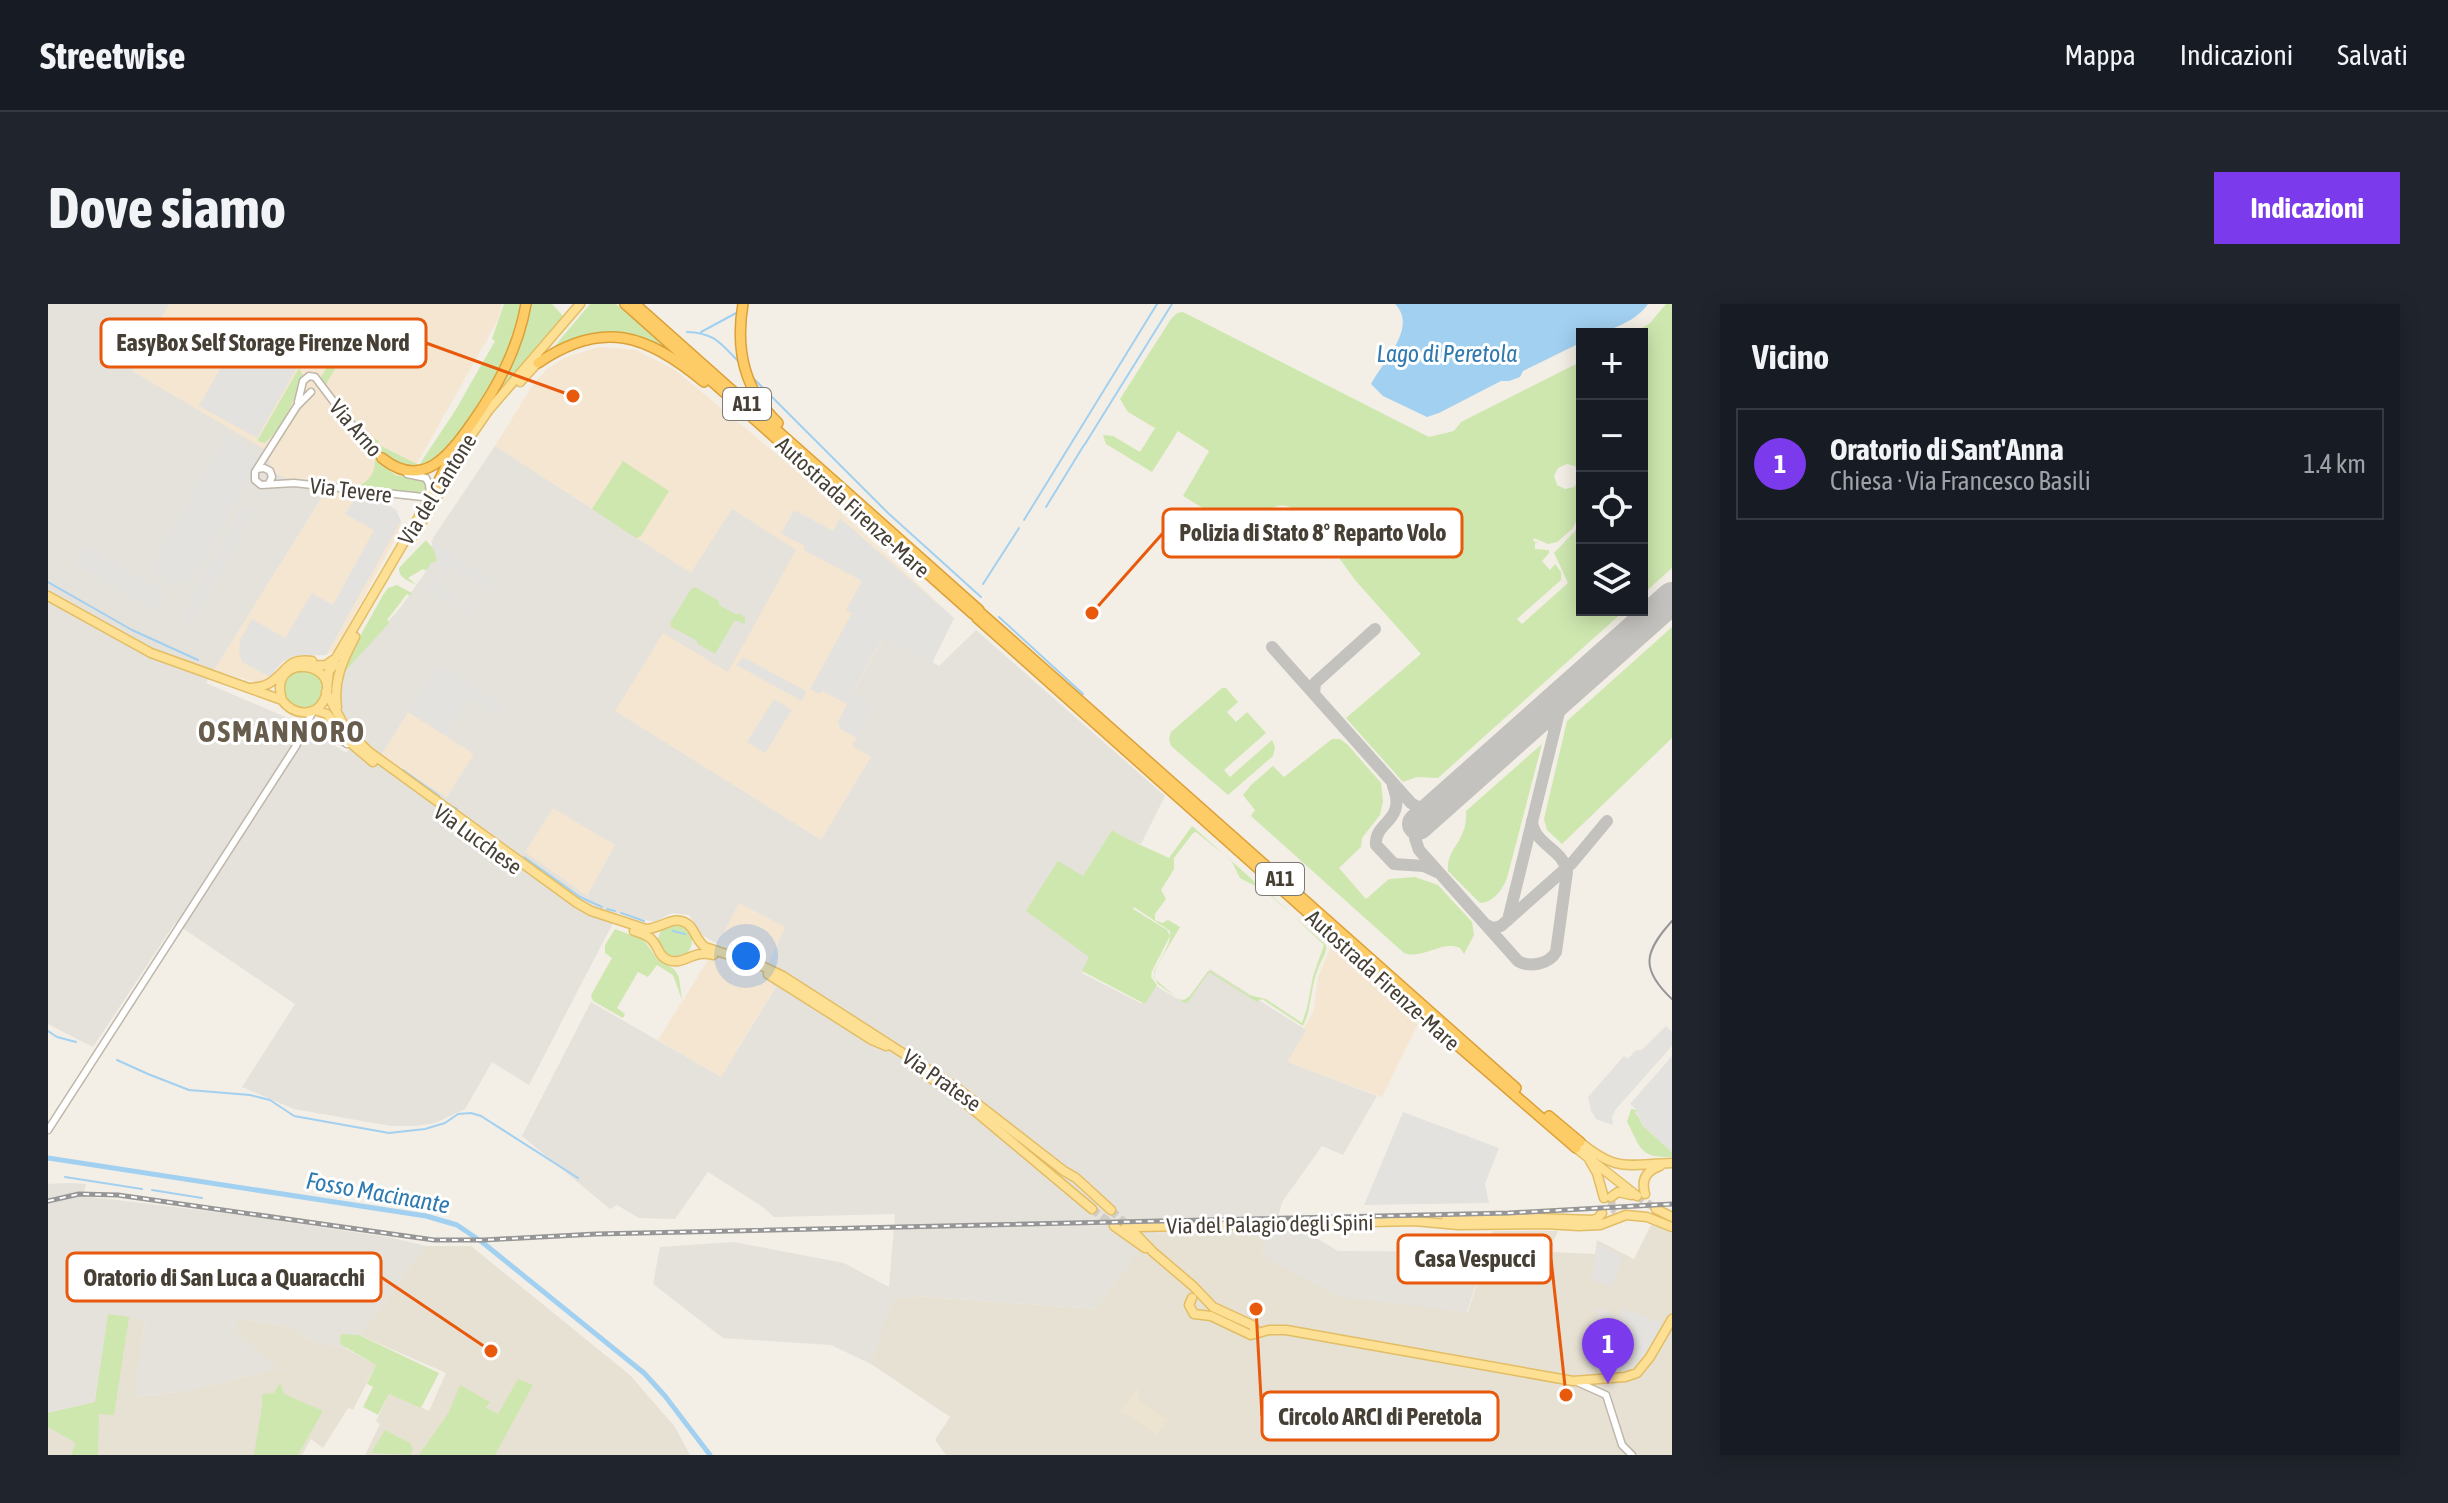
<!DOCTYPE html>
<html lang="it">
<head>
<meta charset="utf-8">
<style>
	:root { --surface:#171b24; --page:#20242c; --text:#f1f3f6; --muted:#9ea1a6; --line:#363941; --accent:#7c3aed }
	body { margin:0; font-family:"Asap Condensed",sans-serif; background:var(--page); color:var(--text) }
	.controls { position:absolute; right:24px; top:24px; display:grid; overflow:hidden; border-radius:0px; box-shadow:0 4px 20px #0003 }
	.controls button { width:72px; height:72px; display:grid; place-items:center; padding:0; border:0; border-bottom:2px solid var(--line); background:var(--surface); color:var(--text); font:40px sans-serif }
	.you { position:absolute; left:698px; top:652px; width:28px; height:28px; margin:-20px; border:6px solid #fff; border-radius:50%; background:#1a73e8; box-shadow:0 0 0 12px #1a73e833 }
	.badge { display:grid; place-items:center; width:52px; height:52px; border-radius:50%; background:var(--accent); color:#fff; font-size:26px; font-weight:700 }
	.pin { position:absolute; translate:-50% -66px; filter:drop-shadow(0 2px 4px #0008) }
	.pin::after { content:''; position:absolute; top:42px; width:28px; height:24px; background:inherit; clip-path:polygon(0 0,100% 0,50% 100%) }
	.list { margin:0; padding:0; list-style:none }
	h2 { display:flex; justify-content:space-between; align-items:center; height:104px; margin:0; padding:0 32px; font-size:34px }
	h2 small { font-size:26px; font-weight:400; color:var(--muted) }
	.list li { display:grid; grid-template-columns:52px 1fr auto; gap:24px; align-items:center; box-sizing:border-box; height:112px; margin:0 16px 16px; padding:0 16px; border:2px solid var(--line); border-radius:0px }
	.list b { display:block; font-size:30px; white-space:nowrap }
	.list p { margin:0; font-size:26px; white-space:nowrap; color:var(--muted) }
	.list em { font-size:26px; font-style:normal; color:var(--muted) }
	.icon { flex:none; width:44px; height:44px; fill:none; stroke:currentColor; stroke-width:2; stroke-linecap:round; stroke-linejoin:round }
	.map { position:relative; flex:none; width:1624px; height:1151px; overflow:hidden; border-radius:0px }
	header { display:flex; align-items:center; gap:48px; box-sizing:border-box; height:112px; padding:0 40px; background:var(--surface); border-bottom:2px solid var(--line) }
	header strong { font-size:38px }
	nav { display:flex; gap:44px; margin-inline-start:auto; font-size:28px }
	.intro { display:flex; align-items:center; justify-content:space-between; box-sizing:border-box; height:192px; padding:0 48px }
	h1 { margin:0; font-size:56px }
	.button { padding:20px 36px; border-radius:0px; background:var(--accent); color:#fff; font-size:28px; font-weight:700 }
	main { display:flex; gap:48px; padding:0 48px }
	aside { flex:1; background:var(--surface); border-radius:0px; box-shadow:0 4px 20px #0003 }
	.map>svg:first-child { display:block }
	.residential { fill:#e7e1d4 }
	.commercial { fill:#f5e6d1 }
	.industrial { fill:#e5e1db; fill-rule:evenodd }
	.education { fill:#ece4d0 }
	.green { fill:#cee7af; fill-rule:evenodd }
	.parking { fill:#e4e2de; fill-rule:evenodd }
	.water { fill:#a2d0f0 }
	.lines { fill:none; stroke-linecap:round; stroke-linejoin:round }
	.stream { stroke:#a2d0f0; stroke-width:2 }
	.canal { stroke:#a2d0f0; stroke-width:5 }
	.taxiway { stroke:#c4c2be; stroke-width:12 }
	.runway { stroke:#c4c2be; stroke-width:32 }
	.major-tunnel { stroke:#d0ccc3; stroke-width:8; stroke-dasharray:8 4; stroke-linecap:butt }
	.minor-casing { stroke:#beb7a9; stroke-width:9 }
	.major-casing { stroke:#e3bd64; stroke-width:11 }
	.highway-casing { stroke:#dda037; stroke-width:12 }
	.minor { stroke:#fff; stroke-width:6 }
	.major { stroke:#fee095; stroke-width:8 }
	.highway { stroke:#fdcc67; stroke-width:9 }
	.tram { stroke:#969696; stroke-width:2 }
	.rail-casing { stroke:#969696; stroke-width:5 }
	.rail { stroke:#fff; stroke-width:2; stroke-dasharray:6; stroke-linecap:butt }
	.labels { text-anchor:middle; stroke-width:6; stroke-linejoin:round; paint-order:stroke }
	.shield { fill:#fff; stroke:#7e7972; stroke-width:2 }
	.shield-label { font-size:20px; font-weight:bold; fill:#463f35 }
	.street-label { font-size:22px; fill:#463f35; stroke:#fff }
	.water-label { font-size:24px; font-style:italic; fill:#2f7ab1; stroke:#fff }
	.district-label { font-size:30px; font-weight:bold; letter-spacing:2px; fill:#685d4d; stroke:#fff }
	.leader { fill:none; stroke:#e8590c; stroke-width:3 }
	.callout-dot { fill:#e8590c; stroke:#fff; stroke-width:3 }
	.callout { fill:#fff; stroke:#e8590c; stroke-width:3 }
	.callout-label { font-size:24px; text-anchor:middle; font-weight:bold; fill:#463f35 }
</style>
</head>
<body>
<header>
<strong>Streetwise</strong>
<nav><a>Mappa</a><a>Indicazioni</a><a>Salvati</a></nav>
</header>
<div class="intro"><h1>Dove siamo</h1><a class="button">Indicazioni</a></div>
<main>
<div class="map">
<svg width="1624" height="1151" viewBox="0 0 1624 1151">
	<rect width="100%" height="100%" fill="#f3efe6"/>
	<path class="residential" d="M1604 919 1624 929V1151H898L887 1136 902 1113 823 1060 844 996 868 992 1047 1005 1103 930 1227 926 1213 946 1221 951 1420 1008 1445 927H1510L1501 946 1502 948 1547 950 1549 936 1586 955Z
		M378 942H423L582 1071 627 1123 642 1151H317L332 1120 328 1117 341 1090 381 1107 398 1069 311 1031Z
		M60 1009 97 1015 87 1093 136 1087 230 1065 187 1027 190 1015 245 1023 264 1038 297 1044 328 1061 305 1106 300 1104 275 1144 263 1135 254 1151H0V1108L46 1098Z"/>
	<path class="commercial" d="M121 0H454L451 14 367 163 339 147 325 174 300 191 336 198 348 206 353 217 351 228 287 346 278 351 246 352 234 358 222 373 210 379 166 366 276 190 224 168 84 67Z
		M551 43 588 46 627 66 749 167 906 314 884 359 836 333 823 453 773 536 566 407 615 328 680 367 643 269 447 142 486 79 499 65 518 53Z
		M360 407 427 450 399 493 332 453Z
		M505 503 567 541 539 592 476 548Z
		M691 599 737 623 714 672 728 682 673 773 610 736 670 640Z
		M1283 642 1370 720 1334 793 1238 758 1266 706 1270 673Z"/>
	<path class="industrial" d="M0 0H121L84 67 218 146 224 168 276 190 158 379 249 418 250 427 259 436 274 433 298 449 311 433 294 410 291 394 292 373 352 304 379 266 385 234 447 142 643 269 684 205 748 246 680 368 615 329 567 407 773 536 823 453 804 442 825 403 804 391 836 333 891 362 928 326 1117 492 1093 540 1080 536 1064 526 1035 572 978 607 1042 653 1034 669 1094 700 1108 682 1136 699 1162 665 1258 726 1239 758 1329 792 1295 851 1274 842 1234 898 1227 926 1250 923 1290 947 1438 948 1419 1008 1290 993 1219 955 1221 951 1213 946 1226 926 1104 930 1047 1005 868 992 845 996 823 1060 783 1041 675 1034 605 980 612 943 685 938 796 959 841 983 847 910 726 913 715 903 660 868 627 915 591 914 569 901 562 905 474 832 543 698 673 773 728 683 714 673 737 623 691 599 670 640 655 632 641 611 624 609 606 618 570 609 481 781 444 758 417 805 387 819 367 822H343L246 805 194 783 247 700 127 619 45 743 0 720ZM360 408 426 450 399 493 332 453ZM505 504 567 541 539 592 477 548Z
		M21 879 38 880 35 892 185 910 345 934 378 942 311 1031 297 1044 264 1038 245 1023 191 1015 187 1027 231 1065 136 1087 86 1093 97 1016 60 1010 46 1098 0 1108V880Z"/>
	<path class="education" d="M1091 1082 1090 1096 1120 1116 1109 1131 1073 1107Z"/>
	<path class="green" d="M456 0H475L470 23 448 80 399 149 377 162 363 164 339 156 275 81 273 73 283 56 288 54 290 60 279 78V83L318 129 331 137 329 140 371 161 407 107 447 37 444 35Z
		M481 0H504L517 14 452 90 450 89 466 55Z
		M542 0H568L619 44 537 33 505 44Z
		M1618 0H1624V264L1594 291V30H1584L1602 19Z
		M1135 8 1381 133 1406 127 1413 118 1534 57V171L1527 162 1519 160 1510 164 1506 172 1509 181 1517 185 1526 183 1532 175 1534 176V208L1524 225 1509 238 1500 240 1486 234 1485 237 1491 239H1487V245L1501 246V249L1494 257 1502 266 1507 260 1513 268V276L1469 315 1474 320 1520 279 1506 249 1527 227 1534 216V306H1577L1390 474 1369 473 1355 478 1298 414 1373 350 1307 276 1292 255 1249 207C1221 188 1213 225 1188 224L1135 192 1161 147 1130 127 1104 168 1058 140 1055 131 1065 132 1092 148 1107 124 1080 108 1072 95 1123 15 1129 9Z
		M251 64 255 71C250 78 252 82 249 89 242 105 230 128 217 139L209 137Z
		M327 153 347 171 376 175 380 183 374 190 303 184C320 181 328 170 327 153Z
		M575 157 621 187 593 232 588 234 544 205Z
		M378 236 386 246 389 257 383 259 378 267 375 265 360 274 369 281C361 277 350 274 351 264Z
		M349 281 364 289 362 292 359 290 339 316 342 318 292 373 297 359 335 291 340 284Z
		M647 283 671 297V301L689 311 691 309 697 314V320L687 316 667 350 650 340 648 336 623 323 622 319 643 285Z
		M1624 323V434L1514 540 1499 526 1496 515 1519 417Z
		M236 385a20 20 0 1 1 40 0a20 20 0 1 1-40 0Z
		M1174 384H1178L1190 398 1179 408 1188 418 1199 408 1218 429 1176 466 1182 473 1224 436 1227 443 1225 452 1180 491 1123 442 1121 434 1123 428Z
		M1284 435H1292L1299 440 1333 479 1335 497 1332 511 1314 534 1313 543 1291 564 1318 595 1341 575 1367 573 1390 581 1424 618 1426 631 1416 650 1412 644C1393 636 1376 656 1356 649L1203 512 1207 506 1195 491 1203 481 1225 462 1236 473Z
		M1494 440 1459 574C1455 585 1445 599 1432 599L1400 567C1398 543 1420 538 1418 507Z
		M1144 522 1278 641C1279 650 1273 656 1270 665 1262 684 1264 704 1255 722L1214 695 1209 698 1161 668 1140 698 1136 699 1110 680 1106 673C1108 657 1124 643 1122 627L1086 603 1085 605 1119 626 1122 632 1104 667 1103 673 1109 681 1097 700 1034 667 1041 653 978 607 1010 557 1035 572 1064 526C1083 538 1101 544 1121 554ZM1148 528 1183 556 1192 574 1222 590 1276 641 1265 672 1259 704 1254 719 1218 695 1201 691 1163 667H1160L1142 692 1136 696 1130 695 1107 675 1106 668 1109 662 1132 623 1120 616 1114 619 1107 616V610L1118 595 1113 586 1126 565V554L1145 529Z
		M610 637a17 17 0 1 1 34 0a17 17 0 1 1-34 0Z
		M567 625 596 636 609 655 626 665 631 673 634 696 625 671 609 661 600 673 590 668 569 704 577 710 575 714 545 697 543 691 564 654 557 649V641Z
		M1583 805 1589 806 1587 809 1591 813 1594 821 1624 848V853C1590 854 1593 843 1579 818Z
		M60 1010 81 1013 66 1111 51 1110 50 1151H23L28 1139 0 1123V1109L47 1098Z
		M293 1030 311 1031 391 1069 373 1104 341 1090 330 1111 315 1103 325 1083 319 1080 328 1061 292 1040Z
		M470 1075 485 1081 447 1151H371L401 1108 412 1081 442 1098 438 1104 450 1110Z
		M232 1079 236 1090 275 1107 250 1151H206L214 1102V1090L226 1089Z
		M337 1126 362 1139 365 1145 362 1151 323 1149Z"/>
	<path class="parking" d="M193 27 245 55 250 62 209 134 151 102Z
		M179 131 204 145 203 148 208 161 144 276 141 275 135 279H128L126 282 101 267Z
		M307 194 336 198 348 206 353 217 278 351 246 352 234 358 222 373 194 358 191 347 192 336 204 315 237 334 264 289 285 301 326 226 297 210Z
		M195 202 206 208 143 321 133 315Z
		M746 206 785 227 792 214 906 314 884 359 835 333 804 390 825 403 809 434 791 424 792 421 789 420 799 400 774 387 772 390 762 385 804 309 798 306 814 277 756 246V241L733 230Z
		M383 237 445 276 421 313 380 287 379 282 382 277H386L392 264V256ZM402 262 436 283 421 307 405 297 407 292 390 281Z
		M36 241 118 288 106 306 26 259Z
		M695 353 758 387 754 397 688 361Z
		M392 361 457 402 451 412 420 393 397 431 360 407Z
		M726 395 744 406 717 449 699 438Z
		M1618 722 1624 728V742L1568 805 1564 813 1565 821 1548 815 1543 807 1540 793 1576 752 1580 755 1587 747 1595 745Z
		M1624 752V848L1594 821 1591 812 1587 809 1589 806 1582 800Z
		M1355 808 1451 844 1437 880 1441 899 1316 901Z
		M1549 939 1571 951 1573 958 1563 982 1544 976Z
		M1548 1003 1572 1013 1575 1004 1616 1020 1591 1059 1583 1067 1554 1071 1552 1022Z"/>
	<path class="water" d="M1347 0H1600C1587 19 1556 30 1534 30V38L1475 67 1472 73 1461 77H1453L1391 109 1379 113 1335 92 1323 80C1336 56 1370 23 1347 0Z"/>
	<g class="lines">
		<path class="stream" d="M639 28C667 29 672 39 691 58
			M653 28 690 8
			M703 72 840 209 933 293
			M1037 140 1124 0
			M998 203 1036 141
			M976 216 1109 0
			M0 278 84 326 150 356
			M935 280 971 224
			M951 313 1035 390
			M355 466 391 492
			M406 503 409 505
			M476 553 532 593 554 603
			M559 605 567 607
			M573 609 596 617
			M625 627 637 630
			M0 727 9 733 28 738
			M69 756 100 770 141 786 202 791 222 796 246 812 341 829 377 825 397 819 410 810 423 809 433 812 530 874
			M17 873 94 885
			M104 886 154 894"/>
		<path class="canal" d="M0 854 378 912 409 921 434 938 596 1069 617 1092 662 1151"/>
		<path class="taxiway" d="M1224 343 1363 499C1379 510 1390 501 1403 491
			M1266 390 1267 379 1327 325
			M1484 420C1494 413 1504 412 1506 427
			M1345 482C1359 518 1326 517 1328 541L1346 560 1376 562 1389 568
			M1374 517 1367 534 1371 546 1470 657C1482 664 1501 660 1508 648L1519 568C1516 545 1486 541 1484 517
			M1460 616 1513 400 1527 381
			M1437 620 1445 624 1453 622 1524 559 1559 517"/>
		<path class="runway" d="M1370 520 1624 294"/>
		<path class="major-tunnel" d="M1589 892 1608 905
			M1563 893 1564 904 1568 907
			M1044 905 1066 922
			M1063 906 1078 920"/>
		<g class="minor-casing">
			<path id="minor" d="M263 88 249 102 207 168V176L213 181 246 179 384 194
				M250 98 255 77 261 72 267 73 298 114 336 157
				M209 165 216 164 222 167 224 173 221 179
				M359 170 378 174 381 180 382 191
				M256 434C272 420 283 429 299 440
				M0 826 248 442 265 407
				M1529 1078 1558 1091 1574 1141 1584 1151"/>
		</g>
		<g class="major-casing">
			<path id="major" d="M472 78 492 56
				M402 162 440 107 532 0
				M365 232 410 159
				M0 292 103 349 234 396C245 411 267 414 276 396 296 357 219 347 234 396
				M253 362 278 361 288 354 386 187
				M203 384C210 383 217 383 223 378 240 367 238 354 264 357
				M279 384 281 367 287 360
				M278 388 298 425 320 447 529 599 543 607 598 625C614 625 627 608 642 622 648 629 649 637 657 643L714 662 735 672 909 784 1016 867 1028 874 1063 906
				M289 403C285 376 295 356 307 333
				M267 406 279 410 299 436 325 458
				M586 627C592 629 600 631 604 636 611 643 610 652 620 656 636 662 645 645 665 651
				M720 670 824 736 838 742
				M865 762 909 792 1044 905
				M1532 838C1570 869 1579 860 1624 859
				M1528 844 1589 892
				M1542 857 1549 869 1556 894
				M1597 890C1593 876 1598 867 1612 862
				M1563 893 1570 888 1583 891
				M1608 905 1624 913
				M1398 916 1488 914 1544 916 1550 914 1554 909
				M1078 921 1090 923 1366 917 1410 921 1497 920 1531 922 1552 921 1578 911 1599 913 1624 923
				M1066 922 1097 944
				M1080 922 1105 948 1145 982 1165 1003 1204 1021 1210 1029
				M1144 994 1141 1001 1146 1010 1163 1012 1203 1031 1221 1026H1238L1525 1077 1577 1073 1589 1069 1602 1053 1624 1015"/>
		</g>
		<g class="highway-casing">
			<path id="highway" d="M577 0 925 310
				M587 0 931 306
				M695 0C687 46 696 86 730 119
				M490 59C554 15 599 30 656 78
				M334 154C374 187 402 151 424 119 450 82 470 45 478 0
				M384 191 403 152
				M933 309 1468 784
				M929 314 1386 721 1528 844
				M1501 812 1532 838"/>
		</g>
		<use href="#minor" class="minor"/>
		<use href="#major" class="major"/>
		<use href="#highway" class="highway"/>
		<path class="tram" d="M1624 617C1596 648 1592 665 1624 695"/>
		<g class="rail-casing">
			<path id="rail" d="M0 897 31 890 70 891 386 936H436L548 930 1461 909 1624 900"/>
		</g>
		<use href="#rail" class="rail"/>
	</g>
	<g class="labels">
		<g class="shield">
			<rect x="675" y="84" width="48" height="32" rx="6"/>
			<rect x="1208" y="559" width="48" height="32" rx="6"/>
		</g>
		<g class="shield-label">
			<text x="699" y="107">A11</text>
			<text x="1232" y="582">A11</text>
		</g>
		<g class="street-label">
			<text transform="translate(308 124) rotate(49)" y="8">Via Arno</text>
			<text transform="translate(389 185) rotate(-58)" y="8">Via del Cantone</text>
			<text transform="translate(303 186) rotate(7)" y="8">Via Tevere</text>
			<text transform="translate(805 203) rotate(42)" y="8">Autostrada Firenze-Mare</text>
			<text transform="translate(430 535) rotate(36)" y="8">Via Lucchese</text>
			<text transform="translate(1335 676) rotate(42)" y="8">Autostrada Firenze-Mare</text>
			<text transform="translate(894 776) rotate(35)" y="8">Via Pratese</text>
			<text transform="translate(1222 920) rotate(-1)" y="8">Via del Palagio degli Spini</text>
		</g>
		<g class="water-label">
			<text x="1399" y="58">Lago di Peretola</text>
			<text transform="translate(330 889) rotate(10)" y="8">Fosso Macinante</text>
		</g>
		<g class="district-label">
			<text x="234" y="438">OSMANNORO</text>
		</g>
	</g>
	<path class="leader" d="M525 92L378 39M1044 309L1115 229M1518 1091L1503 955M443 1047L333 973M1208 1005L1214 1112"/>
	<g class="callout-dot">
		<circle cx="525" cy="92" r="8"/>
		<circle cx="1044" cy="309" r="8"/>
		<circle cx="1518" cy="1091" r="8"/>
		<circle cx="443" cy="1047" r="8"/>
		<circle cx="1208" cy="1005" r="8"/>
	</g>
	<g class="callout">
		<rect x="53" y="15" width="325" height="48" rx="8"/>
		<rect x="1115" y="205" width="299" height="48" rx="8"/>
		<rect x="1350" y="931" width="153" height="48" rx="8"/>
		<rect x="19" y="949" width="314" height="48" rx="8"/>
		<rect x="1214" y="1088" width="236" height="48" rx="8"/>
	</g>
	<g class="callout-label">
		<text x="215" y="47">EasyBox Self Storage Firenze Nord</text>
		<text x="1265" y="237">Polizia di Stato 8° Reparto Volo</text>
		<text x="1427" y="963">Casa Vespucci</text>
		<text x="176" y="982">Oratorio di San Luca a Quaracchi</text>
		<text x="1332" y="1121">Circolo ARCI di Peretola</text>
	</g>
</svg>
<div class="controls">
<button>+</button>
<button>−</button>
<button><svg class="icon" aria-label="locate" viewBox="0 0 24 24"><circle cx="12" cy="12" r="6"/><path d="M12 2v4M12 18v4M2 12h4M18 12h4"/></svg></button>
<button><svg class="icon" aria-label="layers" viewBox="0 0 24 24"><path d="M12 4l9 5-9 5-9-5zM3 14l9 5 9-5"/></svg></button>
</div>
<div class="you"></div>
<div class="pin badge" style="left:1560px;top:1080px">1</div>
</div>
<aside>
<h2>Vicino<small></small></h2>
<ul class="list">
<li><span class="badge">1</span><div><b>Oratorio di Sant'Anna</b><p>Chiesa · Via Francesco Basili</p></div><em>1.4 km</em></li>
</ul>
</aside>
</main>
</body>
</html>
